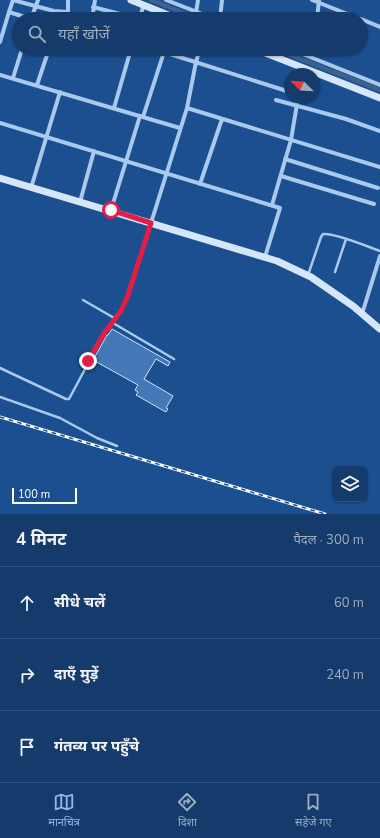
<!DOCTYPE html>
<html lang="hi">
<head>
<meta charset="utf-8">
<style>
	:root { --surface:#143b6b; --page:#214673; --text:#f1f3f6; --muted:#9dadc1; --line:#33557e; --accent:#90b9f0 }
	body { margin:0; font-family:"Nunito Sans","Noto Sans Devanagari",sans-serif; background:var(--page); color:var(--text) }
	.controls { position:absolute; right:12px; bottom:12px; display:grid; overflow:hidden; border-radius:8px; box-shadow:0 1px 3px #0004 }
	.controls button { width:36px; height:36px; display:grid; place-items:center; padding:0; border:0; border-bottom:1px solid var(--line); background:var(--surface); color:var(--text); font:20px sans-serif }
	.compass { position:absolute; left:284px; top:68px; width:36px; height:36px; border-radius:50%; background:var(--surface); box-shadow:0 1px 3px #0004; rotate:294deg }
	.scale { position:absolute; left:12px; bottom:10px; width:65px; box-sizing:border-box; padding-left:4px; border:2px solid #fff; border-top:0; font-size:11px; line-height:14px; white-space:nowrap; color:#fff; -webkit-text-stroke:3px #1b4f8f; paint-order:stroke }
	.stop { position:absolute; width:12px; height:12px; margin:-9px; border:3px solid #e11d48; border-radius:50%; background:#fff }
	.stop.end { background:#e11d48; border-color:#fff; box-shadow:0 1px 4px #0008 }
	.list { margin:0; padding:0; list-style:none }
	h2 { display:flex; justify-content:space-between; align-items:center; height:52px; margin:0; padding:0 16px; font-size:17px }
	h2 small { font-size:13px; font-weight:400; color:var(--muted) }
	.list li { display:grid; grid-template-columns:26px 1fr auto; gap:12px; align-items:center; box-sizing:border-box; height:72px; padding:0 16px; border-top:1px solid var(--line) }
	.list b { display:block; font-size:15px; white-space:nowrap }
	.list em { font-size:13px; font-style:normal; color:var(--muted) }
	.icon { flex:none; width:22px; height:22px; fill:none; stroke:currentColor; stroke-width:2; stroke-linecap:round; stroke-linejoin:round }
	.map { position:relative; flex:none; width:380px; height:514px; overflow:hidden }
	.search { position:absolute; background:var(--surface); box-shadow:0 1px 3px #0004; left:12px; right:12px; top:12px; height:44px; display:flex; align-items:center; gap:10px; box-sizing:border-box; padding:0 14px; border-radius:22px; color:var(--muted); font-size:15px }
	.sheet { height:268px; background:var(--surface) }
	nav { display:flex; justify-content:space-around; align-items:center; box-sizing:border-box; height:56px; border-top:1px solid var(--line); background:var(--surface); font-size:11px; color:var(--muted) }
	nav a { display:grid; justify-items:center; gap:2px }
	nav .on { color:var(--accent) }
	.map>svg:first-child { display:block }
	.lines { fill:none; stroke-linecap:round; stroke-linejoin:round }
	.canal { stroke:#3c6290; stroke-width:4.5 }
	.building { fill:#4478b7; stroke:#cfe3fa }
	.lane { stroke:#a9c9ee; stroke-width:2.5 }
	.street { stroke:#a9c9ee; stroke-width:4 }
	.secondary { stroke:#d6e6fa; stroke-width:7 }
	.rail-casing { stroke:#fff; stroke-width:3 }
	.rail { stroke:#1b4f8f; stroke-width:1.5; stroke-dasharray:4.5; stroke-linecap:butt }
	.route { stroke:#e11d48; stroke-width:5 }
</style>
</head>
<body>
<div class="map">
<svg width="380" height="514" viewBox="0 0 380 514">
	<rect width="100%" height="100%" fill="#1b4f8f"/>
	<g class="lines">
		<path class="canal" d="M151 0 199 19
			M275 49 380 90"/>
	</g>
	<path class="building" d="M112 329 170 362 168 366 156 359 144 379 173 396 166 408 168 409 166 412 136 395 138 392 135 390 138 385 93 360 107 335H108Z"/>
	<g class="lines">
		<path class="lane" d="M335 272 346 239
			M308 275 321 237 323 234C336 233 366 246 380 251
			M83 300 116 319
			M113 323 174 359
			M0 368 66 399H69L105 332 121 311 128 295 150 225
			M0 397 60 418 97 438 117 446"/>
		<path class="street" d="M68 0V19
			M166 0 215 19
			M312 0 360 19
			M93 7 139 19
			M31 19 9 12 13 0 54 11 68 12
			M31 19 38 0
			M92 19 95 0
			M139 19 144 5
			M195 19 198 0
			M220 19 222 0
			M317 19 319 0
			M361 19 380 27
			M0 42 9 12
			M118 49 130 53
			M154 49 290 92
			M290 49 380 85
			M308 56 311 49
			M0 75 180 128
			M13 78 22 49
			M37 85 49 49
			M276 100 346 119 380 131
			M114 108 131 49
			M187 108 380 167
			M143 117 164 52
			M0 123 280 208 265 257
			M285 159 378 188
			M281 176 374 204
			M200 184 222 119
			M31 188 60 92
			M80 202 94 151
			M272 205 291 140 298 98
			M111 210 140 116
			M151 223 187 108 196 62 200 49
			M362 314 380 256"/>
		<path class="secondary" d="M131 0 178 19
			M255 49 380 98
			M0 178 277 261 311 277 353 306 380 329"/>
		<g class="rail-casing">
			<path id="rail" d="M0 417 325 514"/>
		</g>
		<use href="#rail" class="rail"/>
	</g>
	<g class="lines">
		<path class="route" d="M88 361 105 332 121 311 128 295 151 223 111 210"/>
	</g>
</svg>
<div class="controls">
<button><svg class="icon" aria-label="layers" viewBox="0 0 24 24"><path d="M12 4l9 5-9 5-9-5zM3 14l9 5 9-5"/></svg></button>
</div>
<svg class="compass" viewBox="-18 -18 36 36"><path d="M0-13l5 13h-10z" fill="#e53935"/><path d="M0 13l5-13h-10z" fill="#9dadc1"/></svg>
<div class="scale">100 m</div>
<div class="stop" style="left:111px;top:210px"></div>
<div class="stop end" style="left:88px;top:361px"></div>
<div class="search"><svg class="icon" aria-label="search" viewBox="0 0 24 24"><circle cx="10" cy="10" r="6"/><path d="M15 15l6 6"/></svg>यहाँ खोजें</div>
</div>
<section class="sheet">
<h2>4 मिनट<small>पैदल · 300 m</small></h2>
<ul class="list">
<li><svg class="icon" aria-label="ahead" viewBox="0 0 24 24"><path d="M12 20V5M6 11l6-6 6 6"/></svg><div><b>सीधे चलें</b></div><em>60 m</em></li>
<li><svg class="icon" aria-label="right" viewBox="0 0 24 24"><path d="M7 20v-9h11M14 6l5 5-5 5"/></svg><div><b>दाएँ मुड़ें</b></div><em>240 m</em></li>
<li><svg class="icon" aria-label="arrive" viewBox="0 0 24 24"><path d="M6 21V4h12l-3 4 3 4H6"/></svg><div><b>गंतव्य पर पहुँचे</b></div></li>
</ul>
</section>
<nav>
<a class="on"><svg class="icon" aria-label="map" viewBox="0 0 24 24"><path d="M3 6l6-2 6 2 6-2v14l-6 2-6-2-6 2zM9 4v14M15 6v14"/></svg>मानचित्र</a>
<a><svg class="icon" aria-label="directions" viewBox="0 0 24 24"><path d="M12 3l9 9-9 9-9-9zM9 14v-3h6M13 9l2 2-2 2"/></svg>दिशा</a>
<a><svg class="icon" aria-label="saved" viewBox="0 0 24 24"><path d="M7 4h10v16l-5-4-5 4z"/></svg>सहेजे गए</a>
</nav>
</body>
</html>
